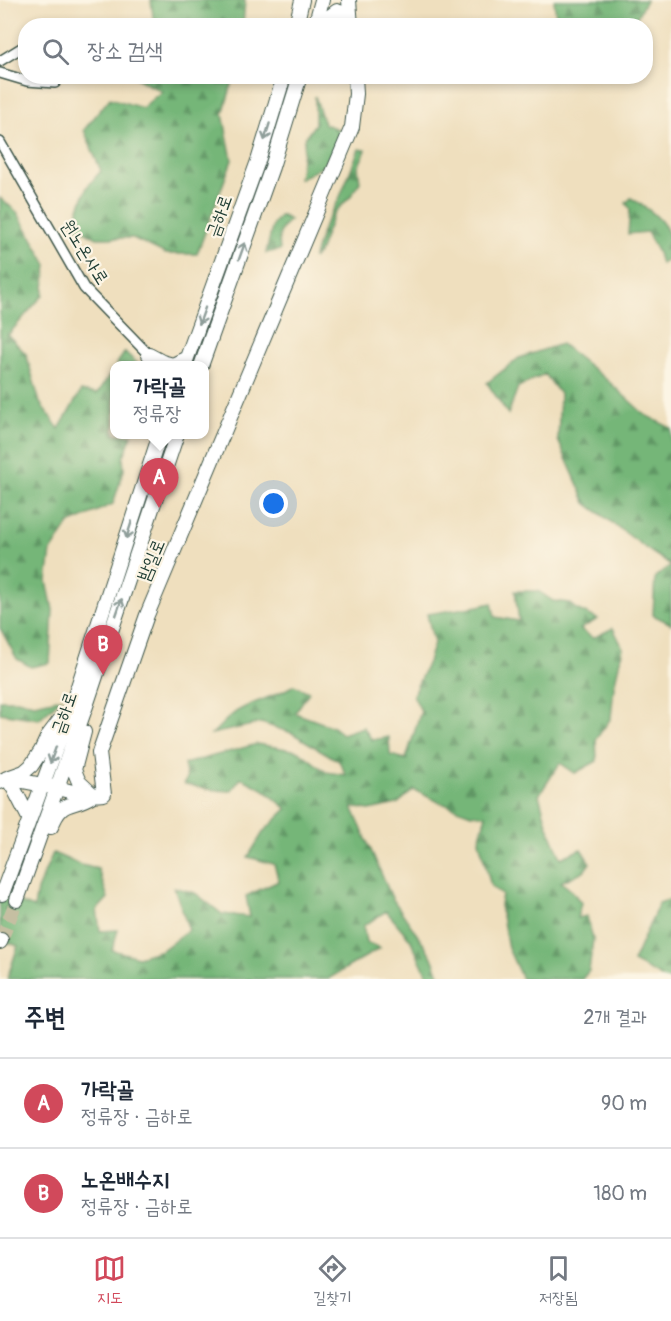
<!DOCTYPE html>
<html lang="ko">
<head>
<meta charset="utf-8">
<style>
	:root { --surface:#fff; --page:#f6f6f7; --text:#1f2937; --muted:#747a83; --line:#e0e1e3; --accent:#d1495b }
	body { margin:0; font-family:Pangolin,"Poor Story",sans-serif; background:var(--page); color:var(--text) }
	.you { position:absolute; left:274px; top:504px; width:21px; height:21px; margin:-15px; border:4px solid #fff; border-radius:50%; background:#1a73e8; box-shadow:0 0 0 9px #1a73e833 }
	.badge { display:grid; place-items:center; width:39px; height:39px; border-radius:50%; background:var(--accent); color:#fff; font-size:20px; font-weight:700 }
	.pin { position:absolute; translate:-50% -50px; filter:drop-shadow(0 2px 3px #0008) }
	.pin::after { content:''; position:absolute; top:32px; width:21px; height:18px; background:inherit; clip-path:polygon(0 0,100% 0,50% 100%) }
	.popup { position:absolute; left:110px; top:361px; width:99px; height:78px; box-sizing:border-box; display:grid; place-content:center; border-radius:12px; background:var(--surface); filter:drop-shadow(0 2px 4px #0005); font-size:20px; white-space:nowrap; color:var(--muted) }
	.popup b { font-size:22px; color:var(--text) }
	.popup::after { content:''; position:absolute; left:50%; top:100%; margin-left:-12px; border:12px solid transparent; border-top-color:var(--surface) }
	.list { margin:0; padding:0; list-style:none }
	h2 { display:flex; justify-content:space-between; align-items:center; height:78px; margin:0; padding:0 24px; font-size:26px }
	h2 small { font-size:20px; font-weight:400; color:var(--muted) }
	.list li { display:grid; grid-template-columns:39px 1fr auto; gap:18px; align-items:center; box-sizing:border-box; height:90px; padding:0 24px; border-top:2px solid var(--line) }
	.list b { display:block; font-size:22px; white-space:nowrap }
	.list p { margin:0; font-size:20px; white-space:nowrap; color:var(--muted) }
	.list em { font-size:20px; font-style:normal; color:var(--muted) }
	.icon { flex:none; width:33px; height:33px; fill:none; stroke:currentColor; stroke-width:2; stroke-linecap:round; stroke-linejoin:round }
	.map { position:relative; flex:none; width:671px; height:979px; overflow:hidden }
	.search { position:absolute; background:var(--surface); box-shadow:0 3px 9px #0003; left:18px; right:18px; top:18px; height:66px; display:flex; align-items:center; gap:15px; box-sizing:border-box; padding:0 21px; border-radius:24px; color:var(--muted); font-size:22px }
	.sheet { height:258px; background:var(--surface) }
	nav { display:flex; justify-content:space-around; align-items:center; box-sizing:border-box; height:84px; border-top:2px solid var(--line); background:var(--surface); font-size:16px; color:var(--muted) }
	nav a { display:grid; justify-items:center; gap:3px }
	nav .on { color:var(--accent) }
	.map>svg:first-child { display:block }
	.forest { fill:url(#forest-firs); stroke:#4a7a56; stroke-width:1.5 }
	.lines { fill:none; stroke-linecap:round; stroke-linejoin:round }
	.secondary-tunnel { stroke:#c5bfa2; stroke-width:14; stroke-dasharray:14 7; stroke-linecap:butt }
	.street-casing { stroke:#3e5549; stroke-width:12 }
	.secondary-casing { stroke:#3e5549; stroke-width:16 }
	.street { stroke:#fff; stroke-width:9 }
	.secondary { stroke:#fff; stroke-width:14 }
	.oneway { stroke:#8f9e9a }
	.labels { text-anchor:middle; stroke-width:4.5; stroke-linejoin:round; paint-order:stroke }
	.street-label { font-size:18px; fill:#1f3d34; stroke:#fcf5e5 }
</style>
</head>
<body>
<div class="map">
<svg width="671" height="979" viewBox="0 0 671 979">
	<defs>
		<pattern id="forest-firs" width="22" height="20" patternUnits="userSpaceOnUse" patternTransform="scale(1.5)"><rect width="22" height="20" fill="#75b678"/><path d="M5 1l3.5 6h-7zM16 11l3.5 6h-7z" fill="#5f9563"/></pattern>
	</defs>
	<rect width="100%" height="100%" fill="#fcf5e5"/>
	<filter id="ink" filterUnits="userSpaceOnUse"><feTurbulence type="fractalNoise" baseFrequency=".0167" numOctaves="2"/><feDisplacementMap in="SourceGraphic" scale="12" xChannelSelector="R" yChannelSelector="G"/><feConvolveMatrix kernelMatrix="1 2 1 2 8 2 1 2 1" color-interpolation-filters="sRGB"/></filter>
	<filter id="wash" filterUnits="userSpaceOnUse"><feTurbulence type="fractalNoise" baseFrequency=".008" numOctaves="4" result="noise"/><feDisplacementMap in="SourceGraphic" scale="24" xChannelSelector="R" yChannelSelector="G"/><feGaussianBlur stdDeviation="1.35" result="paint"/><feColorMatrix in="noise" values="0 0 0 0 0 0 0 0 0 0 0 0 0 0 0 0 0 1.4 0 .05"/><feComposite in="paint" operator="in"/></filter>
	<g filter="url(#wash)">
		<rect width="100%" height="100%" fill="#efdfbe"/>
		<path class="forest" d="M151 0H245L243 25H154Z
			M554 0H646L632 26 557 25Z
			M135 77H234L223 114 232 160 197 254H166L133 238H97L73 225 87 187 101 171 84 130 110 98 142 108 162 91 147 84Z
			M315 96 324 124 341 130 339 144 322 167 299 179 305 138 315 124Z
			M359 149 366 150 358 167 360 182 350 197 334 213 319 252 313 259 324 226 340 197Z
			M0 198 17 212 47 265 43 295 8 335 26 354 40 403 59 429 81 391 97 394 114 369V434L132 435 123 458 124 470 113 504 69 524 51 551 47 581 53 610 50 663 31 667 17 659 0 628Z
			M631 198C647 208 665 219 670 238 671 244 671 251 671 257L661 264 658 253 647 232 628 234 630 209 626 203Z
			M280 215 290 220C279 229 278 236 280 250L266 253 273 224Z
			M561 344 607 380 645 415 671 428V565L651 552 586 503 558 440 560 394 545 374 518 387 508 414 487 383 519 358Z
			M125 352 139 365H116Z
			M671 566V624L653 615 655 577Z
			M515 591H538L553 601 569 603 576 609 598 619 580 629 593 638 613 628 623 648 614 686 611 718 596 739 597 761 575 773 560 763 539 795 547 824 561 858 581 849 590 863 584 871 561 882 572 891 581 903 577 918 587 916 593 939 589 971 582 979H522L508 948 500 905 502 895 491 886 479 841 486 815 471 814 439 802 414 790 397 804 369 810 352 807 392 898 431 955 441 979H429L410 939 386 911 363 926 366 942 380 948 328 979H7L18 946 0 940V895L34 908 37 890 53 853 81 865 98 869 108 898 97 910 100 931 118 930 112 950 138 957 162 950 189 930 174 887 195 893 222 914 250 917 246 896 279 881 274 864 248 857 264 831 287 809 263 789 241 778 231 791 213 790 184 784 187 778 184 764 257 744 299 751 326 772 346 775 339 761 292 733 261 723 212 734C221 726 230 714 241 709 258 700 277 696 294 685L309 692 295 713 333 727 342 734 363 727 372 740 389 737 390 755 406 759 421 711 413 695 428 662 434 643 427 614 479 606 492 603 495 617 519 621Z
			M62 698 39 719 0 713V700H17L34 704Z
			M671 899V979H665L633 962 659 903Z"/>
	</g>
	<g filter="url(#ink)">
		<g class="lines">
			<path class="secondary-tunnel" d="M1 940 17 900"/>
			<g class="street-casing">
				<path id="street" d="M0 61 26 45
					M0 73 27 81 55 83
					M0 142 84 288 152 358"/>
			</g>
			<g class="secondary-casing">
				<path id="secondary" d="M349 0 351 26
					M296 26 302 0
					M315 26 322 0
					M324 26 328 18 337 11 350 16
					M149 355 162 362 173 365 187 358
					M184 366 258 161 284 76
					M201 366 272 167 300 76
					M0 782 7 778C22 781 38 784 53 787 74 792 82 796 104 794L99 753 147 615 352 127 356 94 355 76
					M29 818 14 789 7 778 24 772 31 766 41 751 48 736 63 716
					M51 827C63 797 70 810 93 795L79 782 74 770 84 732
					M2 894 72 705 160 434
					M17 900 86 706 177 434
					M0 942 1 940"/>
			</g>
			<use href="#street" class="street"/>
			<use href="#secondary" class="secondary"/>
		</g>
		<defs><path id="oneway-shaft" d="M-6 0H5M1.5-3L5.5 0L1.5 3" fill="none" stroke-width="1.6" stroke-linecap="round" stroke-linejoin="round" transform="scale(1.5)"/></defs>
		<g class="oneway">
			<use href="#oneway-shaft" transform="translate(267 132) rotate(107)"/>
			<use href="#oneway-shaft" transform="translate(242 251) rotate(-70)"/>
			<use href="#oneway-shaft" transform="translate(202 316) rotate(110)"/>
			<use href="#oneway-shaft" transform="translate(129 530) rotate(108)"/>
			<use href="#oneway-shaft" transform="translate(119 607) rotate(-71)"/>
			<use href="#oneway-shaft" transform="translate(53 755) rotate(110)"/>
		</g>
	</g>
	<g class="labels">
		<g class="street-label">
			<text transform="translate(219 216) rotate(-70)" y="6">금하로</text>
			<text transform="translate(85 252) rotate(58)" y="6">원노온사로</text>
			<text transform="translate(151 560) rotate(-67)" y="6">밤일로</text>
			<text transform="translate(64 713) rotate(-71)" y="6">금하로</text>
		</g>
	</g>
</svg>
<div class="you"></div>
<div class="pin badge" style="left:159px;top:508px">A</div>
<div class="popup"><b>가락골</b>정류장</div>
<div class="pin badge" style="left:103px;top:675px">B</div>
<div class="search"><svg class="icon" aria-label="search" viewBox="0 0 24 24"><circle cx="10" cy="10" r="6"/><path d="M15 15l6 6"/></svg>장소 검색</div>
</div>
<section class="sheet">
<h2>주변<small>2개 결과</small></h2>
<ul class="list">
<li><span class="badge">A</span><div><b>가락골</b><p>정류장 · 금하로</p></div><em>90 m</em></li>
<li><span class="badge">B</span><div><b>노온배수지</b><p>정류장 · 금하로</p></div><em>180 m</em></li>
</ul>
</section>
<nav>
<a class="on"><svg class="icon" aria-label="map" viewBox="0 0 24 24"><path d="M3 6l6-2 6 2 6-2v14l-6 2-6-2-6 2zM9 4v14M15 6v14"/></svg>지도</a>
<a><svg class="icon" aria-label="directions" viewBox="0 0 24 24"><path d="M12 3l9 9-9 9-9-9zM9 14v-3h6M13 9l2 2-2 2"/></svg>길찾기</a>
<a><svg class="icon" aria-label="saved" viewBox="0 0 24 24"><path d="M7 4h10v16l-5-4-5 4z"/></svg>저장됨</a>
</nav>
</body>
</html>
